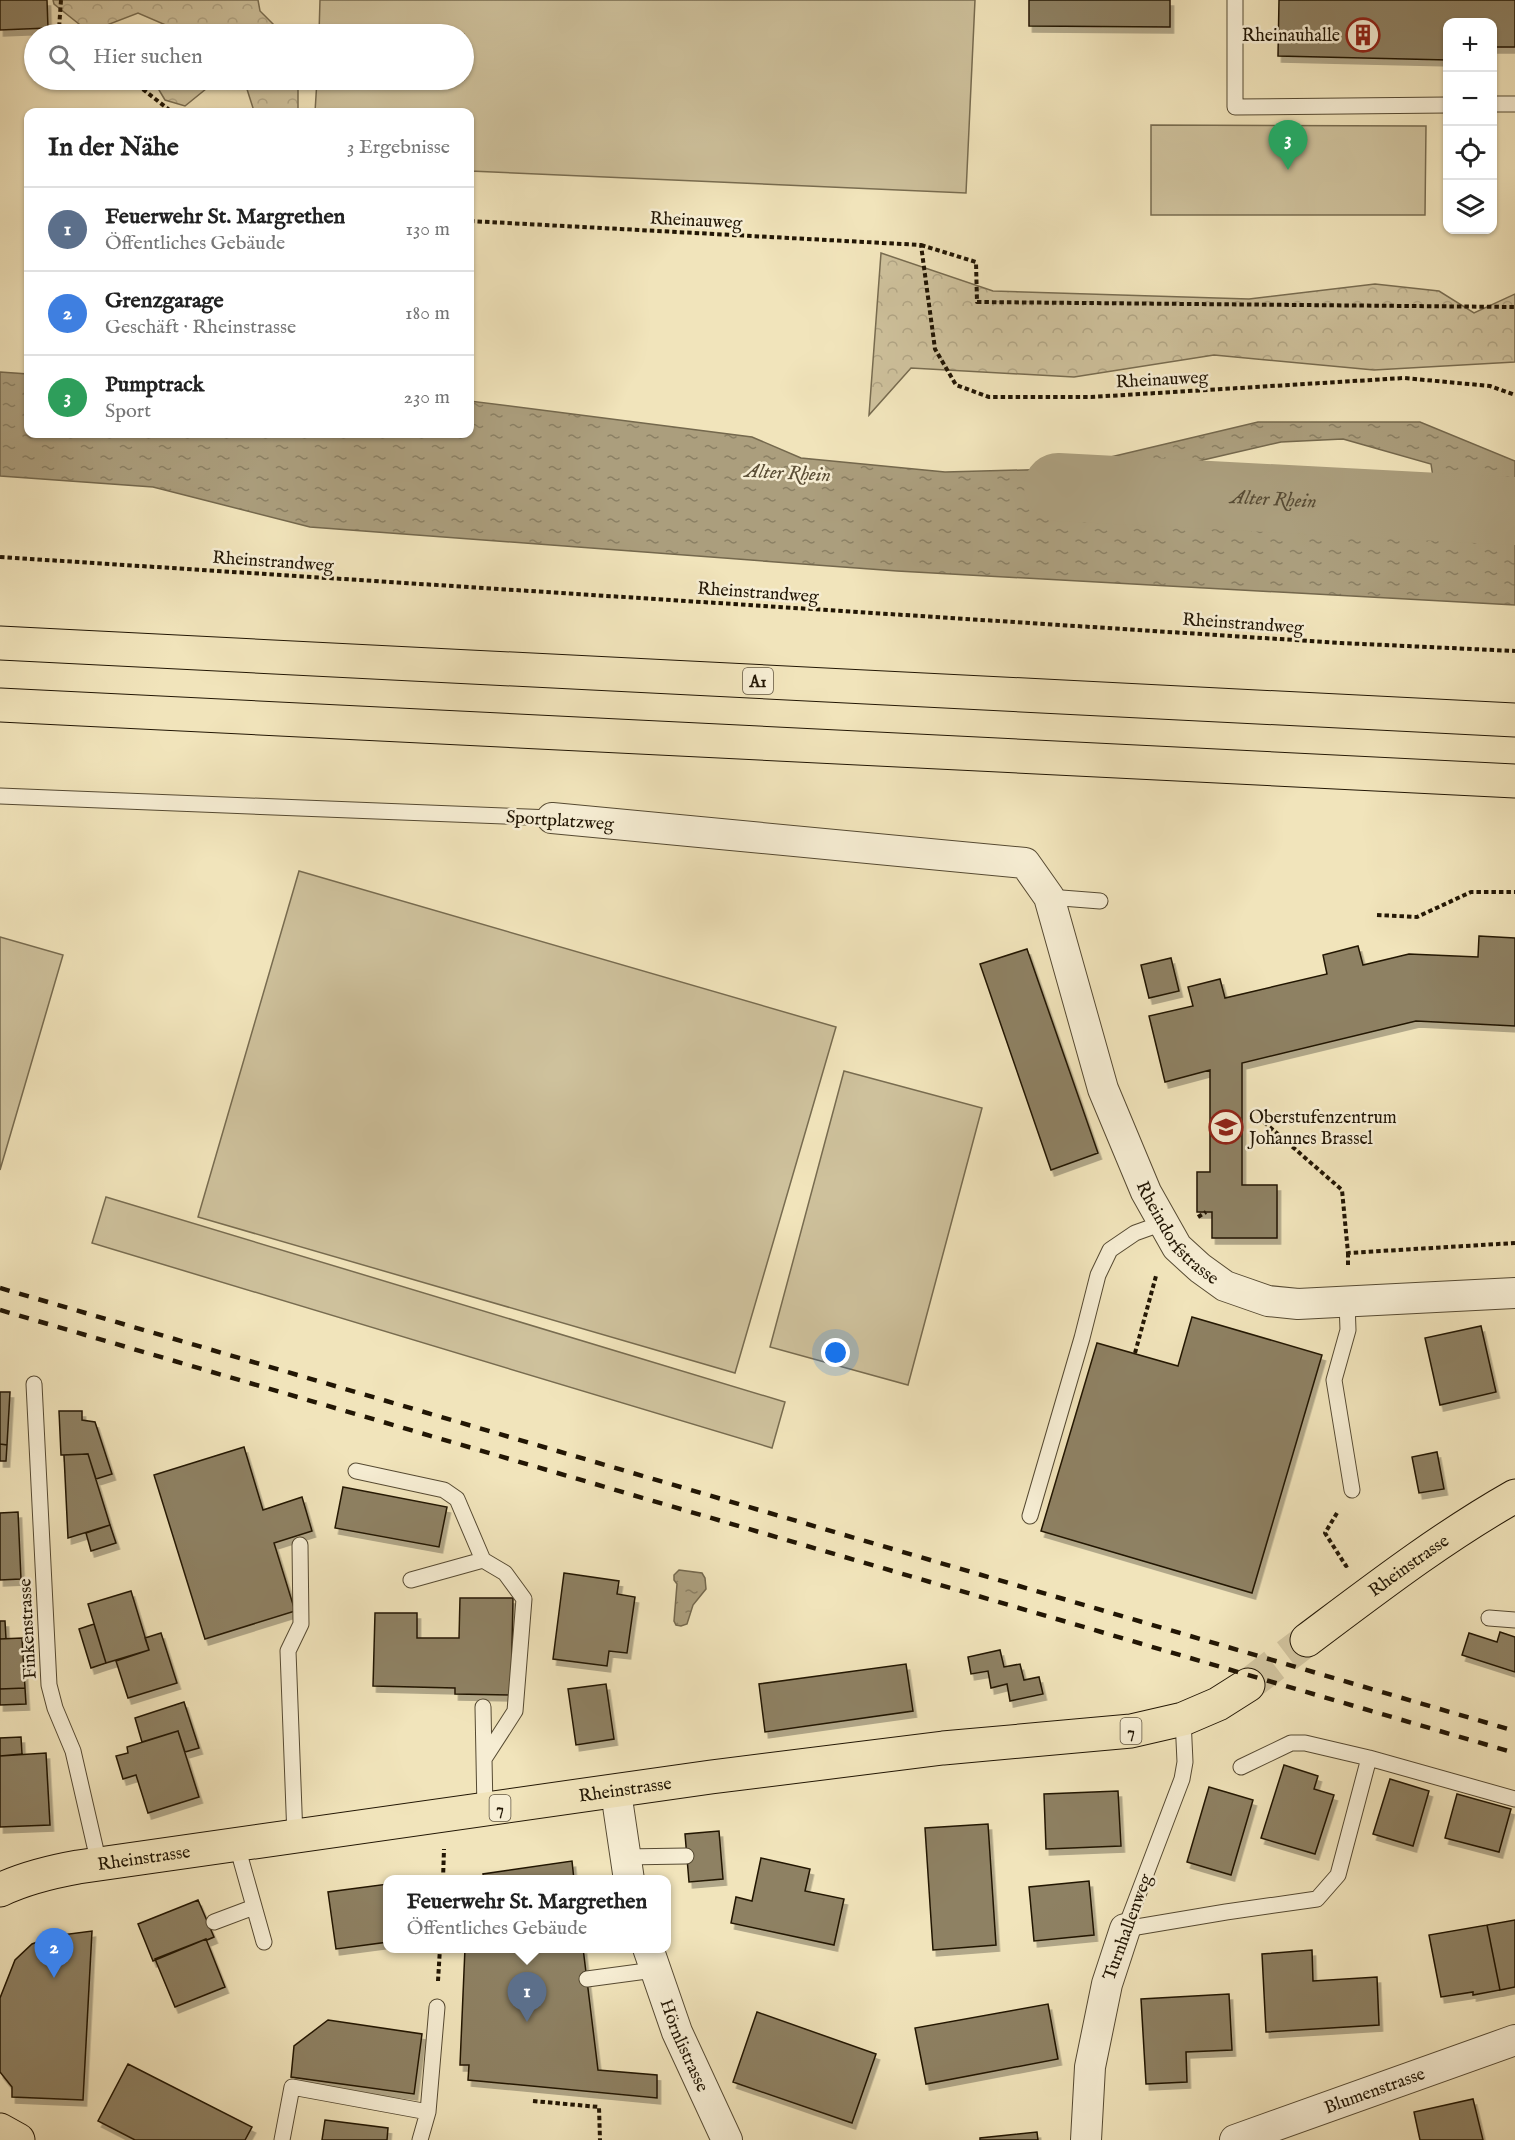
<!DOCTYPE html>
<html lang="de">
<head>
<meta charset="utf-8">
<style>
	:root { --surface:#fff; --page:#f2f2f2; --text:#222; --muted:#767676; --line:#e0e0e0; --accent:#7c3aed }
	body { margin:0; font-family:"IM FELL English",serif; background:var(--page); color:var(--text) }
	.controls { position:absolute; right:18px; top:18px; display:grid; overflow:hidden; border-radius:12px; box-shadow:0 2px 4px #0004 }
	.controls button { width:54px; height:54px; display:grid; place-items:center; padding:0; border:0; border-bottom:2px solid var(--line); background:var(--surface); color:var(--text); font:30px sans-serif }
	.you { position:absolute; left:836px; top:1353px; width:21px; height:21px; margin:-15px; border:4px solid #fff; border-radius:50%; background:#1a73e8; box-shadow:0 0 0 9px #1a73e833 }
	.badge { display:grid; place-items:center; width:39px; height:39px; border-radius:50%; background:var(--accent); color:#fff; font-size:20px; font-weight:700 }
	.pin { position:absolute; translate:-50% -50px; filter:drop-shadow(0 2px 3px #0008) }
	.pin::after { content:''; position:absolute; top:32px; width:21px; height:18px; background:inherit; clip-path:polygon(0 0,100% 0,50% 100%) }
	.popup { position:absolute; left:383px; top:1875px; width:288px; height:78px; box-sizing:border-box; display:grid; place-content:center; border-radius:12px; background:var(--surface); filter:drop-shadow(0 2px 4px #0005); font-size:20px; white-space:nowrap; color:var(--muted) }
	.popup b { font-size:22px; color:var(--text) }
	.popup::after { content:''; position:absolute; left:50%; top:100%; margin-left:-12px; border:12px solid transparent; border-top-color:var(--surface) }
	.list { margin:0; padding:0; list-style:none }
	h2 { display:flex; justify-content:space-between; align-items:center; height:78px; margin:0; padding:0 24px; font-size:26px }
	h2 small { font-size:20px; font-weight:400; color:var(--muted) }
	.list li { display:grid; grid-template-columns:39px 1fr auto; gap:18px; align-items:center; box-sizing:border-box; height:84px; padding:0 24px; border-top:2px solid var(--line) }
	.list b { display:block; font-size:22px; white-space:nowrap }
	.list p { margin:0; font-size:20px; white-space:nowrap; color:var(--muted) }
	.list em { font-size:20px; font-style:normal; color:var(--muted) }
	.icon { flex:none; width:33px; height:33px; fill:none; stroke:currentColor; stroke-width:2; stroke-linecap:round; stroke-linejoin:round }
	.map { position:relative; flex:none; width:1515px; height:2140px; overflow:hidden }
	.search { position:absolute; background:var(--surface); box-shadow:0 2px 4px #0004; left:24px; top:24px; width:450px; height:66px; display:flex; align-items:center; gap:15px; box-sizing:border-box; padding:0 21px; border-radius:33px; color:var(--muted); font-size:22px }
	.panel { position:absolute; background:var(--surface); box-shadow:0 2px 4px #0004; left:24px; top:108px; width:450px; height:330px; border-radius:12px }
	.map>svg:first-child { display:block }
	.green { fill:#cec19c; stroke:#786c50; stroke-width:1.5 }
	.forest { fill:url(#forest-crowns); stroke:#786c50; stroke-width:1.5 }
	.water { fill:url(#water-ripples); stroke:#74684d; stroke-width:1.5; fill-rule:evenodd }
	.lines { fill:none; stroke-linecap:round; stroke-linejoin:round }
	.river { stroke:#ab9e7d; stroke-width:68 }
	.building { fill:#8e8163; stroke:#221604; stroke-width:1.5; filter:url(#shadow) }
	.primary-tunnel { stroke:#d2c5a0; stroke-width:33; stroke-dasharray:33 16; stroke-linecap:butt }
	.lane-casing { stroke:#564a32; stroke-width:17 }
	.street-casing { stroke:#564a32; stroke-width:32 }
	.primary-casing { stroke:#221604; stroke-width:35 }
	.highway-casing { stroke:#221604; stroke-width:35 }
	.path { stroke:#221604; stroke-width:4; stroke-dasharray:4.5 3; stroke-linecap:butt }
	.lane { stroke:#f6edd3; stroke-width:15 }
	.street { stroke:#f6edd3; stroke-width:30 }
	.primary { stroke:#f1e4bb; stroke-width:33 }
	.highway { stroke:#f1e4bb; stroke-width:33 }
	.rail { stroke:#221604; stroke-width:4.5; stroke-dasharray:10 10; stroke-linecap:butt }
	.labels { text-anchor:middle; stroke-width:5; stroke-linejoin:round; paint-order:stroke }
	.shield { fill:#f6edd3; stroke:#625642; stroke-width:1.5 }
	.shield-label { font-size:16px; font-weight:bold; fill:#221604 }
	.poi-label { font-size:18px; fill:#221604; stroke:#f6edd3; text-anchor:end }
	.street-label { font-size:18px; fill:#221604; stroke:#f6edd3 }
	.water-label { font-size:20px; font-style:italic; fill:#594c34; stroke:#f6edd3 }
</style>
</head>
<body>
<div class="map">
<svg width="1515" height="2140" viewBox="0 0 1515 2140">
	<defs>
		<pattern id="forest-crowns" width="20" height="18" patternUnits="userSpaceOnUse" patternTransform="scale(1.5)"><rect width="20" height="18" fill="#cec19c"/><path d="M2 6a3 3 0 1 1 6 0M12 15a3 3 0 1 1 6 0" fill="none" stroke="#b1a585"/></pattern>
		<pattern id="water-ripples" width="26" height="14" patternUnits="userSpaceOnUse" patternTransform="scale(1.5)"><rect width="26" height="14" fill="#ab9e7d"/><path d="M2 4q2-2 4 0t4 0M15 11q2-2 4 0t4 0" fill="none" stroke="#8b8064"/></pattern>
		<filter id="shadow"><feDropShadow dx="3.5" dy="6" stdDeviation="0" flood-color="#0004"/></filter>
	</defs>
	<rect width="100%" height="100%" fill="#f1e4bb"/>
	<filter id="stains"><feTurbulence type="fractalNoise" baseFrequency=".00333" numOctaves="4"/><feColorMatrix values="0 0 0 0 .2 0 0 0 0 .09 0 0 0 0 .02 0 0 0 .5 -.17"/></filter>
	<radialGradient id="worn" r=".72"><stop offset=".6" stop-color="#630" stop-opacity="0"/><stop offset="1" stop-color="#630" stop-opacity=".3"/></radialGradient>
	<path class="green" d="M320 0H975L966 193 470 171V112H315L317 80H464V34H319Z
		M1151 125 1426 126 1425 215H1151Z
		M299 871 836 1027 735 1373 198 1217Z
		M0 937 63 955 0 1170Z
		M844 1071 982 1108 908 1385 770 1347Z
		M106 1197 785 1402 772 1448 92 1243Z"/>
	<path class="forest" d="M53 0H258L260 11 283 34H175V29L138 13 89 32 54 4Z
		M153 80H217L185 106 165 100Z
		M242 80H298V112H248L253 108 245 83Z
		M881 253 993 291 1249 299 1375 284 1439 291 1474 313 1515 294V362L1374 370 1214 355 1074 377 911 368 869 415Z"/>
	<path class="water" d="M0 372 28 374V434H470V401L752 437 801 458 945 472 1060 469 1258 422H1420L1515 461V605L897 571 310 527 153 487 0 476ZM1343 439 1431 464 1434 484C1410 492 1314 517 1293 508 1286 505 1278 496 1271 491L1151 494 1150 479 1203 460 1281 442Z
		M679 1570 702 1573 705 1578 706 1589 693 1605 687 1624 681 1626 676 1625 674 1621 677 1584 674 1580V1575Z"/>
	<g class="lines">
		<path class="river" id="s1" d="M1058 487 1515 511"/>
	</g>
	<path class="building" d="M0 0H47L48 28 0 30Z
		M1029 0H1170V27L1029 26Z
		M1279 0H1515V47H1492V22H1448V60L1278 56Z
		M1479 936 1515 938V1026L1416 1021 1242 1063V1185H1277V1238H1212V1212H1197V1172H1210V1070L1165 1082 1149 1016 1193 1006 1188 987 1220 979 1225 998 1327 974 1323 955 1358 946 1363 965 1409 954 1478 957Z
		M1027 949 1098 1153 1051 1170 980 964Z
		M1171 958 1179 991 1149 998 1141 965Z
		M1192 1317 1322 1355 1252 1593 1041 1531 1097 1343 1178 1366Z
		M1481 1326 1496 1392 1440 1405 1425 1338Z
		M0 1392H10L7 1445 0 1444Z
		M59 1411H82V1420L95 1422 112 1474 96 1479 88 1454 61 1455Z
		M0 1444 7 1445 6 1461H0Z
		M244 1447 263 1510 302 1497 312 1531 274 1543 295 1611 205 1639 154 1475Z
		M1437 1452 1444 1489 1419 1493 1412 1457Z
		M88 1454 110 1525 68 1538 64 1455Z
		M343 1487 447 1507 439 1547 335 1528Z
		M18 1512 21 1579 0 1580V1513Z
		M110 1525 116 1543 91 1551 86 1533Z
		M564 1573 619 1581 617 1594 635 1597 627 1653 609 1651 607 1666 553 1659Z
		M131 1591 149 1650 106 1663 88 1604Z
		M460 1598H513L511 1695 455 1694V1688L373 1686 375 1613H417V1638H459Z
		M0 1621H5L6 1639H0Z
		M94 1624 106 1663 91 1668 79 1629Z
		M1500 1632 1515 1637V1672L1462 1655 1469 1633 1497 1642Z
		M161 1633 177 1683 128 1698 116 1661 149 1650 145 1638Z
		M22 1638 25 1688 0 1689V1639Z
		M1000 1650 1004 1667 1020 1664 1024 1680 1039 1677 1043 1694 1010 1701 1007 1684 991 1688 988 1671 971 1674 968 1657Z
		M906 1664 913 1711 765 1732 759 1684Z
		M606 1684 614 1739 576 1745 568 1689Z
		M25 1688 26 1704 0 1705V1689Z
		M184 1702 199 1748 185 1752 178 1731 142 1742 135 1718Z
		M178 1731 199 1797 148 1813 136 1775 123 1779 116 1756 128 1753 127 1747Z
		M21 1737 22 1754 0 1756V1738Z
		M46 1753 50 1825 0 1827V1756Z
		M1284 1765 1318 1776 1314 1789 1334 1795 1315 1854 1261 1838Z
		M1390 1779 1429 1791 1413 1846 1373 1834Z
		M1209 1787 1253 1800 1231 1875 1187 1862Z
		M1118 1791 1121 1846 1046 1849 1044 1794Z
		M1457 1794 1511 1809 1499 1852 1445 1838Z
		M988 1824 996 1945 933 1950 925 1828Z
		M719 1831 723 1879 689 1882 685 1834Z
		M761 1858 810 1869 805 1891 844 1899 834 1945 731 1923 736 1897 752 1901Z
		M572 1861 574 1880H484L483 1874Z
		M1089 1881 1094 1935 1034 1941 1029 1887Z
		M388 1884V1942L336 1949 328 1892Z
		M198 1900 214 1937 207 1940 206 1939 153 1961 138 1924Z
		M1515 1920V1987L1500 1990 1487 1925Z
		M1487 1925 1500 1990 1473 1995V1992L1441 1997 1429 1935Z
		M92 1931 83 2100 12 2097V2087L0 2072V1998L15 1960 32 1944 54 1936Z
		M206 1939 225 1987 175 2007 155 1959Z
		M465 1948H583L598 2070 657 2075V2098L468 2080 469 2065H460Z
		M1312 1950 1313 1981 1377 1977 1379 2025 1266 2032 1262 1954Z
		M1229 1994 1232 2050 1186 2052 1187 2082 1146 2084 1141 1999Z
		M1048 2004 1058 2059 926 2084 915 2028Z
		M757 2012 876 2054 852 2123 733 2082Z
		M328 2020 422 2034 414 2094 291 2077 294 2046Z
		M128 2064 252 2127 245 2140H135L98 2121Z
		M1473 2099 1483 2140H1420L1414 2112Z
		M325 2120 388 2128 387 2140H322Z
		M1037 2132 1038 2140H980V2138Z"/>
	<g class="lines">
		<path class="primary-tunnel" d="M1248 1685 1307 1640"/>
		<g class="lane-casing">
			<path id="lane" d="M1235 0V107L1448 105
				M1492 104H1515
				M0 796 552 818
				M1049 897 1100 901
				M1347 1302 1348 1330 1334 1380 1352 1490
				M34 1384 49 1685 55 1708 73 1751 99 1864
				M356 1471 444 1490 457 1499 483 1560 505 1573 524 1599 515 1711 484 1759
				M1030 1516 1082 1338 1098 1275 1110 1250 1135 1233 1163 1223
				M411 1580 483 1560
				M1489 1618 1515 1620
				M483 1707 485 1810
				M1241 1767 1291 1743H1305L1369 1758
				M295 1837 288 1651 301 1624 300 1545
				M237 1846 264 1942
				M625 1857 686 1856
				M214 1922 254 1907
				M1125 1929 1226 1912 1317 1899 1338 1875 1369 1758 1515 1799
				M1125 1929 1182 1779 1185 1762 1183 1719
				M587 1979 654 1970
				M282 2140 292 2087 428 2112
				M420 2140 428 2112 437 2007"/>
		</g>
		<g class="street-casing">
			<g id="street">
				<path id="s2" d="M552 818 1025 863 1049 897 1103 1089 1146 1192 1177 1247 1200 1268 1225 1286 1268 1301 1298 1304 1515 1293"/>
				<path d="M616 1792 629 1880"/>
				<path id="s3" d="M648 1948 677 2032 727 2140"/>
				<path d="M1086 2140 1090 2067 1107 1984 1125 1929"/>
				<path id="s4" d="M1235 2140 1515 2040"/>
			</g>
		</g>
		<g class="primary-casing">
			<g id="primary">
				<path id="s5" d="M1307 1640C1375 1589 1441 1538 1515 1496"/>
				<path id="s6" d="M0 1890C25 1878 50 1872 78 1867L711 1777 943 1748 1131 1731 1183 1719 1218 1704 1248 1685"/>
				<path d="M0 2130 18 2140"/>
			</g>
		</g>
		<g class="highway-casing">
			<path id="highway" d="M0 643 1515 720
				M0 705 1515 781"/>
		</g>
		<path class="path" d="M61 0 59 29 67 34
			M131 80 172 112
			M470 221 921 245 935 349 956 385 989 397H1091L1404 378 1490 386 1515 395
			M921 245 976 262 977 302 1515 307
			M0 557 1341 643 1515 651
			M1377 915 1417 917 1471 892H1515
			M1264 1122 1342 1190 1348 1253 1515 1243
			M1198 1217 1206 1212
			M1348 1253V1268
			M1135 1353 1156 1276
			M1337 1513 1325 1533 1346 1566 1348 1565
			M443 1880 444 1849
			M438 1981 440 1948
			M533 2101 599 2107 600 2140"/>
		<use href="#lane" class="lane"/>
		<use href="#street" class="street"/>
		<use href="#primary" class="primary"/>
		<use href="#highway" class="highway"/>
		<path class="rail" d="M0 1288 1515 1731
			M0 1310 1515 1753"/>
	</g>
	<defs>
		<g id="building-ring" transform="scale(1.725)"><circle r="9.5" fill="#f6edd3" stroke="#8f2418" stroke-width="1.5"/><path d="M-4-6H4V6H1V3H-1V6H-4ZM-2.5-4.3h1.7v1.8h-1.7ZM.8-4.3h1.7v1.8H.8ZM-2.5-1h1.7V.8h-1.7ZM.8-1h1.7V.8H.8Z" fill="#8f2418"/></g>
		<g id="school-ring" transform="scale(1.725)"><circle r="9.5" fill="#f6edd3" stroke="#8f2418" stroke-width="1.5"/><path d="M0-5L7-2L0 1L-7-2ZM-4 1L0 2.5L4 1V4Q0 6-4 4Z" fill="#8f2418"/></g>
	</defs>
	<g fill-rule="evenodd">
		<use href="#building-ring" x="1363" y="35"/>
		<use href="#school-ring" x="1226" y="1127"/>
	</g>
	<g class="labels">
		<g class="shield">
			<rect x="743" y="668" width="30" height="26" rx="4.5"/>
			<rect x="1120.5" y="1718" width="21" height="26" rx="4.5"/>
			<rect x="489.5" y="1795" width="21" height="26" rx="4.5"/>
		</g>
		<g class="shield-label">
			<text x="758" y="687">A1</text>
			<text x="1131" y="1737">7</text>
			<text x="500" y="1814">7</text>
		</g>
		<g class="poi-label">
			<text x="1340" y="41">Rheinauhalle</text>
			<text x="1249" y="1123" text-anchor="start">Oberstufenzentrum<tspan x="1249" dy="21">Johannes Brassel</tspan></text>
		</g>
		<g class="street-label">
			<text transform="translate(696 220) rotate(3)" y="6">Rheinauweg</text>
			<text transform="translate(1162 379) rotate(-3)" y="6">Rheinauweg</text>
			<text transform="translate(273 561) rotate(4)" y="6">Rheinstrandweg</text>
			<text transform="translate(758 592) rotate(4)" y="6">Rheinstrandweg</text>
			<text transform="translate(1243 623) rotate(4)" y="6">Rheinstrandweg</text>
			<text transform="translate(560 820) rotate(4)" y="6">Sportplatzweg</text>
			<text dy="6" stroke="none"><textPath href="#s2" startOffset="880">Rheindorfstrasse</textPath></text>
			<text dy="6" stroke="none"><textPath href="#s5" startOffset="126">Rheinstrasse</textPath></text>
			<text transform="translate(27 1629) rotate(-93)" y="6">Finkenstrasse</text>
			<text dy="6" stroke="none"><textPath href="#s6" startOffset="634">Rheinstrasse</textPath></text>
			<text dy="6" stroke="none"><textPath href="#s6" startOffset="148">Rheinstrasse</textPath></text>
			<text transform="translate(1127 1927) rotate(-70)" y="6">Turnhallenweg</text>
			<text dy="6" stroke="none"><textPath href="#s3" startOffset="104">Hörnlistrasse</textPath></text>
			<text dy="6" stroke="none"><textPath href="#s4" startOffset="148">Blumenstrasse</textPath></text>
		</g>
		<g class="water-label">
			<text transform="translate(788 472) rotate(3)" y="7">Alter Rhein</text>
			<text dy="7" stroke="none"><textPath href="#s1" startOffset="216">Alter Rhein</textPath></text>
		</g>
	</g>
	<rect width="100%" height="100%" filter="url(#stains)"/>
	<rect width="100%" height="100%" fill="url(#worn)"/>
</svg>
<div class="controls">
<button>+</button>
<button>−</button>
<button><svg class="icon" aria-label="locate" viewBox="0 0 24 24"><circle cx="12" cy="12" r="6"/><path d="M12 2v4M12 18v4M2 12h4M18 12h4"/></svg></button>
<button><svg class="icon" aria-label="layers" viewBox="0 0 24 24"><path d="M12 4l9 5-9 5-9-5zM3 14l9 5 9-5"/></svg></button>
</div>
<div class="you"></div>
<div class="pin badge" style="left:527px;top:2022px;background:#5c6f8a">1</div>
<div class="popup"><b>Feuerwehr St. Margrethen</b>Öffentliches Gebäude</div>
<div class="pin badge" style="left:54px;top:1978px;background:#3f7fe0">2</div>
<div class="pin badge" style="left:1288px;top:170px;background:#2e9e5b">3</div>
<div class="search"><svg class="icon" aria-label="search" viewBox="0 0 24 24"><circle cx="10" cy="10" r="6"/><path d="M15 15l6 6"/></svg>Hier suchen</div>
<section class="panel">
<h2>In der Nähe<small>3 Ergebnisse</small></h2>
<ul class="list">
<li><span class="badge" style="background:#5c6f8a">1</span><div><b>Feuerwehr St. Margrethen</b><p>Öffentliches Gebäude</p></div><em>130 m</em></li>
<li><span class="badge" style="background:#3f7fe0">2</span><div><b>Grenzgarage</b><p>Geschäft · Rheinstrasse</p></div><em>180 m</em></li>
<li><span class="badge" style="background:#2e9e5b">3</span><div><b>Pumptrack</b><p>Sport</p></div><em>230 m</em></li>
</ul>
</section>
</div>
</body>
</html>
